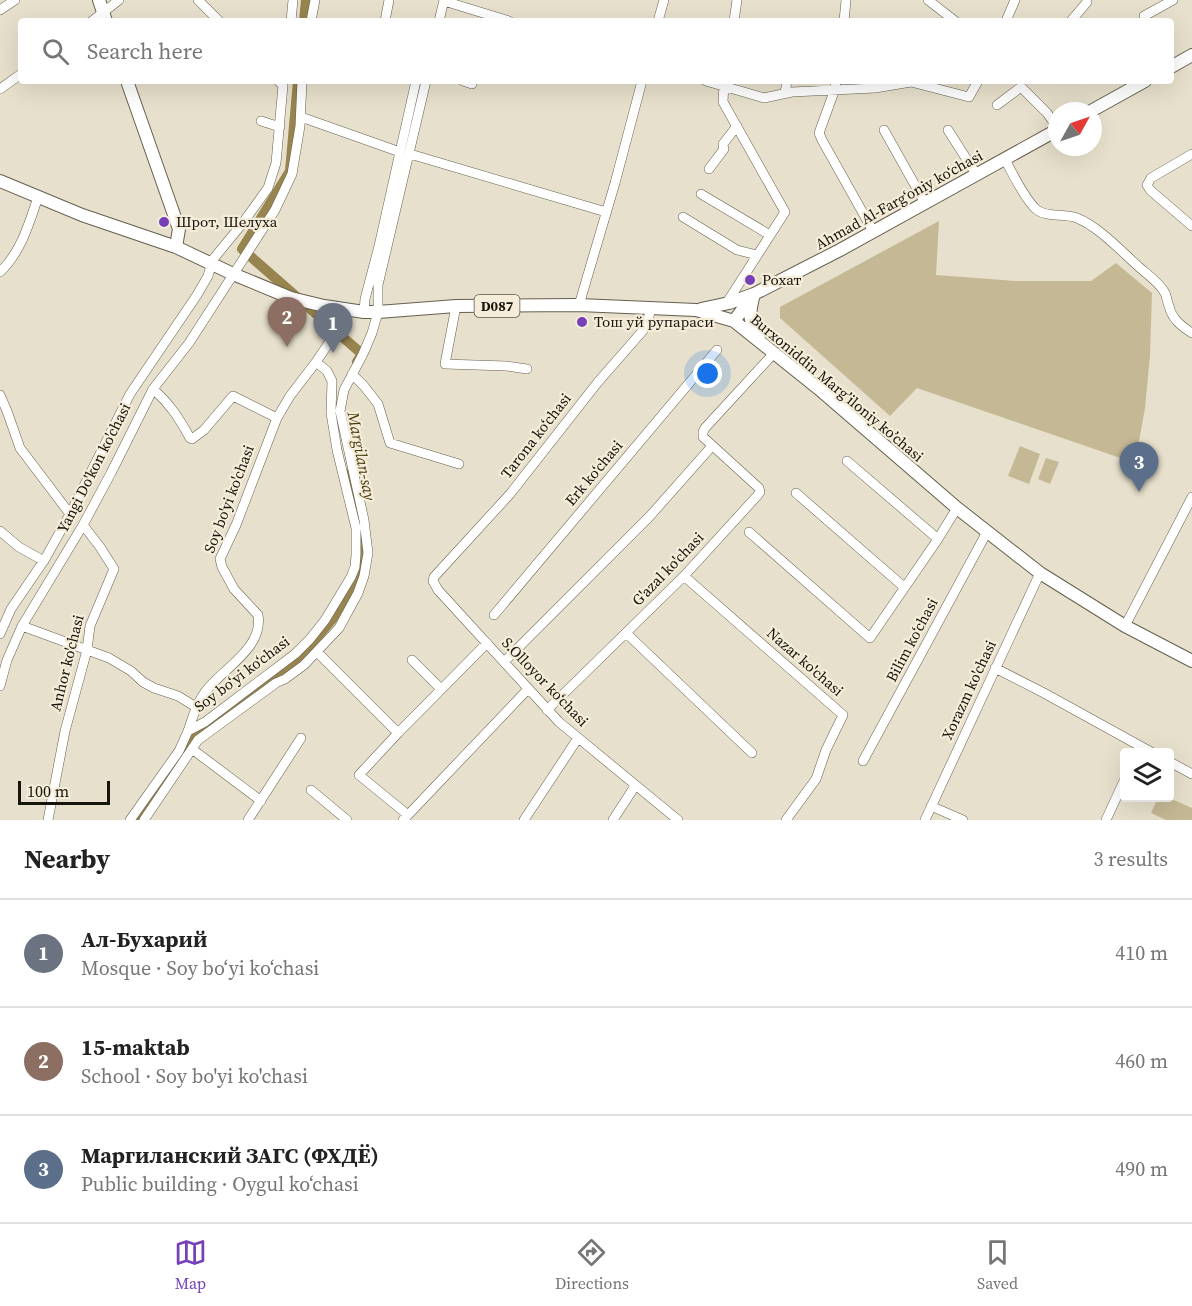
<!DOCTYPE html>
<html lang="en">
<head>
<meta charset="utf-8">
<style>
	:root { --surface:#fff; --page:#f6f6f6; --text:#222; --muted:#767676; --line:#e0e0e0; --accent:#7641b8 }
	body { margin:0; font-family:"Source Serif 4",serif; background:var(--page); color:var(--text) }
	.controls { position:absolute; right:18px; bottom:18px; display:grid; overflow:hidden; border-radius:6px; box-shadow:0 6px 24px #0002 }
	.controls button { width:54px; height:54px; display:grid; place-items:center; padding:0; border:0; border-bottom:2px solid var(--line); background:var(--surface); color:var(--text); font:30px sans-serif }
	.compass { position:absolute; left:1048px; top:102px; width:54px; height:54px; border-radius:50%; background:var(--surface); box-shadow:0 6px 24px #0002; rotate:50deg }
	.scale { position:absolute; left:18px; bottom:15px; width:92px; box-sizing:border-box; padding-left:6px; border:3px solid #17140d; border-top:0; font-size:16px; line-height:21px; white-space:nowrap; color:#17140d; -webkit-text-stroke:4px #f5edd9; paint-order:stroke }
	.you { position:absolute; left:708px; top:374px; width:21px; height:21px; margin:-15px; border:4px solid #fff; border-radius:50%; background:#1a73e8; box-shadow:0 0 0 9px #1a73e833 }
	.badge { display:grid; place-items:center; width:39px; height:39px; border-radius:50%; background:var(--accent); color:#fff; font-size:20px; font-weight:700 }
	.pin { position:absolute; translate:-50% -50px; filter:drop-shadow(0 2px 3px #0008) }
	.pin::after { content:''; position:absolute; top:32px; width:21px; height:18px; background:inherit; clip-path:polygon(0 0,100% 0,50% 100%) }
	.list { margin:0; padding:0; list-style:none }
	h2 { display:flex; justify-content:space-between; align-items:center; height:78px; margin:0; padding:0 24px; font-size:26px }
	h2 small { font-size:20px; font-weight:400; color:var(--muted) }
	.list li { display:grid; grid-template-columns:39px 1fr auto; gap:18px; align-items:center; box-sizing:border-box; height:108px; padding:0 24px; border-top:2px solid var(--line) }
	.list b { display:block; font-size:22px; white-space:nowrap }
	.list p { margin:0; font-size:20px; white-space:nowrap; color:var(--muted) }
	.list em { font-size:20px; font-style:normal; color:var(--muted) }
	.icon { flex:none; width:33px; height:33px; fill:none; stroke:currentColor; stroke-width:2; stroke-linecap:round; stroke-linejoin:round }
	.map { position:relative; flex:none; width:1192px; height:820px; overflow:hidden }
	.search { position:absolute; background:var(--surface); box-shadow:0 6px 24px #0002; left:18px; right:18px; top:18px; height:66px; display:flex; align-items:center; gap:15px; box-sizing:border-box; padding:0 21px; border-radius:6px; color:var(--muted); font-size:22px }
	.sheet { height:402px; background:var(--surface) }
	nav { display:flex; justify-content:space-around; align-items:center; box-sizing:border-box; height:84px; border-top:2px solid var(--line); background:var(--surface); font-size:16px; color:var(--muted) }
	nav a { display:grid; justify-items:center; gap:3px }
	nav .on { color:var(--accent) }
	.map>svg:first-child { display:block }
	.green { fill:#c5b995 }
	.lines { fill:none; stroke-linecap:round; stroke-linejoin:round }
	.river { stroke:#97844e; stroke-width:10 }
	.minor-casing { stroke:#655f4d; stroke-width:10 }
	.major-casing { stroke:#655f4d; stroke-width:14 }
	.minor { stroke:#fff; stroke-width:9 }
	.major { stroke:#fff; stroke-width:12 }
	.poi-dot { fill:#7641b8; stroke:#f5edd9; stroke-width:2 }
	.labels { text-anchor:middle; stroke-width:4.5; stroke-linejoin:round; paint-order:stroke }
	.shield { fill:#f5edd9; stroke:#5a554a; stroke-width:1.5 }
	.shield-label { font-size:14px; font-weight:bold; fill:#17140d }
	.street-label { font-size:15px; fill:#17140d; stroke:#f5edd9 }
	.poi-label { font-size:15px; fill:#17140d; stroke:#f5edd9; text-anchor:start }
	.water-label { font-size:16px; font-style:italic; fill:#483a0d; stroke:#f5edd9 }
</style>
</head>
<body>
<div class="map">
<svg width="1192" height="820" viewBox="0 0 1192 820">
	<rect width="100%" height="100%" fill="#e7e0cc"/>
	<path class="green" d="M939 221 936 275 1016 281H1091L1116 263 1152 293 1150 356 1145 408 1135 463 917 388 890 416 780 318V307Z
		M1020 446 1040 454 1029 484 1008 476Z
		M1046 458 1059 462 1050 484 1038 479Z
		M1158 798H1169L1192 808V820H1166L1151 813Z"/>
	<g class="lines">
		<path class="river" d="M304 21 306 0
			M298 81 290 171 242 249 362 354 357 362
			M177 760 196 734 300 657 334 617 353 585 364 543 349 474
			M137 820 167 776"/>
		<g class="minor-casing">
			<path id="minor" d="M198 0 219 21
				M928 0 955 21
				M444 1 509 21
				M0 10 15 0
				M1144 16 1173 0
				M92 21 119 0
				M291 21 293 0
				M311 21 315 0
				M385 21 389 0
				M439 21 444 0
				M658 21 664 0
				M734 21 737 0
				M844 21 846 0
				M1006 21 1015 0
				M1071 21 1087 2
				M463 81 472 84
				M706 81 764 98 792 92 875 88 911 82 969 97 978 81
				M836 81 835 89 819 133 822 140 873 231
				M724 83 723 102 785 212 726 304
				M0 89 21 74
				M785 93 787 81
				M997 105 1021 87 1047 113 1057 127
				M301 117 400 152 416 81
				M261 121 280 127
				M884 130 925 203
				M948 130 976 174
				M410 154 606 212
				M1192 154 1151 178 1147 185 1150 190 1192 226
				M1005 159C1012 173 1025 200 1037 210 1048 218 1064 213 1077 218 1099 227 1121 251 1139 267 1148 275 1159 282 1165 293 1167 297 1167 302 1169 306 1172 319 1181 326 1192 333
				M709 169 724 149 723 144 737 126
				M701 194 770 235
				M683 217 737 250 757 255
				M0 272C21 252 29 224 38 197
				M579 305 615 183 642 81
				M456 306 445 364 506 366 527 369
				M651 308 646 327 598 382 510 494 434 577 433 581 438 590 559 722 678 820
				M364 312 365 299 379 246 400 152
				M352 374 364 386 378 404 390 443 459 464
				M153 389C170 404 179 418 190 438L192 439 204 430 233 396 277 418
				M0 395 7 411 20 448 70 514 130 394 197 295 208 276 210 269V263L242 224 268 188 276 163 283 85 278 81
				M847 461 938 539
				M796 493 904 587
				M0 531 19 547 44 561
				M749 532 870 638 938 539 957 508
				M684 576 843 715 826 750 816 779 786 820
				M494 615 717 350
				M22 626 109 658 131 671 143 682 154 688 178 696 196 707
				M1125 626 1192 497
				M626 633 752 753
				M0 634 11 609 45 559 70 514
				M317 652 398 733
				M412 660 441 689
				M504 662 650 516 712 446
				M995 668 1044 693 1151 752
				M0 686 7 660 22 626 83 525 111 473 153 389 189 343 275 210 292 174 300 126 302 81
				M547 710 684 576 757 496 760 492 759 488 703 437V432L705 428 774 353
				M188 731C193 717 196 704 205 692 222 669 264 648 258 615L234 589 222 567 220 559 236 525 277 418 290 396 316 362
				M192 749 261 801
				M863 761 987 532
				M1170 762 1192 774
				M311 790 347 820
				M931 806 963 820
				M408 815 528 689
				M48 820 65 731 87 650 90 626 114 569 100 547 83 525
				M130 820 179 751 188 731 205 722 295 654 310 639 325 620 351 577 355 567 356 555V528L337 450 331 413 332 381 327 371 316 362 341 325 349 310
				M144 820 198 740 276 683 285 679 304 665 339 628 358 593 364 576 368 553 364 520 340 411 344 390 363 354 372 333 378 312V285L426 81
				M248 820 301 738
				M403 820 408 815 359 775 398 733 487 643
				M524 820 578 738
				M613 820 635 786
				M925 820 1040 573
				M1106 820 1124 781"/>
		</g>
		<g class="major-casing">
			<path id="major" d="M99 0 106 21
				M1171 67 1192 55
				M127 81 179 229 176 247
				M1091 111 1145 81
				M0 181 82 215 176 247 233 274 291 298 324 306 364 312H378L456 306 579 305 696 310 734 321 819 389 957 508 1040 573 1125 626 1192 661
				M701 309 729 303 754 294C748 317 749 318 759 339
				M734 321 754 294 840 250 1057 130"/>
		</g>
		<use href="#minor" class="minor"/>
		<use href="#major" class="major"/>
	</g>
	<g class="poi-dot">
		<circle cx="164" cy="222" r="6"/>
		<circle cx="750" cy="280" r="6"/>
		<circle cx="582" cy="322" r="6"/>
	</g>
	<g class="labels">
		<rect class="shield" x="474.5" y="295" width="45" height="22" rx="4.5"/>
		<g class="shield-label">
			<text x="497" y="311">D087</text>
		</g>
		<g class="street-label">
			<text transform="translate(899 200) rotate(-29)" y="5">Ahmad Al-Fargʻoniy koʻchasi</text>
			<text transform="translate(837 388) rotate(40)" y="5">Burxoniddin Marg’iloniy ko’chasi</text>
			<text transform="translate(536 436) rotate(-52)" y="5">Tarona koʻchasi</text>
			<text transform="translate(94 468) rotate(-63)" y="5">Yangi Do'kon ko'chasi</text>
			<text transform="translate(594 473) rotate(-50)" y="5">Erk koʻchasi</text>
			<text transform="translate(229 499) rotate(-69)" y="5">Soy bo'yi ko'chasi</text>
			<text transform="translate(668 569) rotate(-46)" y="5">G'azal ko'chasi</text>
			<text transform="translate(912 640) rotate(-62)" y="5">Bilim koʻchasi</text>
			<text transform="translate(805 662) rotate(41)" y="5">Nazar ko'chasi</text>
			<text transform="translate(67 663) rotate(-76)" y="5">Anhor ko'chasi</text>
			<text transform="translate(242 674) rotate(-37)" y="5">Soy boʻyi koʻchasi</text>
			<text transform="translate(545 682) rotate(46)" y="5">S.Olloyor koʻchasi</text>
			<text transform="translate(969 690) rotate(-65)" y="5">Xorazm ko'chasi</text>
		</g>
		<g class="poi-label">
			<text x="176" y="227">Шрот, Шелуха</text>
			<text x="762" y="285">Рохат</text>
			<text x="594" y="327">Тош уй рупараси</text>
		</g>
		<g class="water-label">
			<text transform="translate(362 456) rotate(79)" y="6">Margilan-say</text>
		</g>
	</g>
</svg>
<div class="controls">
<button><svg class="icon" aria-label="layers" viewBox="0 0 24 24"><path d="M12 4l9 5-9 5-9-5zM3 14l9 5 9-5"/></svg></button>
</div>
<svg class="compass" viewBox="-18 -18 36 36"><path d="M0-13l5 13h-10z" fill="#e53935"/><path d="M0 13l5-13h-10z" fill="#767676"/></svg>
<div class="scale">100 m</div>
<div class="you"></div>
<div class="pin badge" style="left:333px;top:353px;background:#6b7280">1</div>
<div class="pin badge" style="left:287px;top:347px;background:#8d6e63">2</div>
<div class="pin badge" style="left:1139px;top:492px;background:#5c6f8a">3</div>
<div class="search"><svg class="icon" aria-label="search" viewBox="0 0 24 24"><circle cx="10" cy="10" r="6"/><path d="M15 15l6 6"/></svg>Search here</div>
</div>
<section class="sheet">
<h2>Nearby<small>3 results</small></h2>
<ul class="list">
<li><span class="badge" style="background:#6b7280">1</span><div><b>Ал-Бухарий</b><p>Mosque · Soy boʻyi koʻchasi</p></div><em>410 m</em></li>
<li><span class="badge" style="background:#8d6e63">2</span><div><b>15-maktab</b><p>School · Soy bo'yi ko'chasi</p></div><em>460 m</em></li>
<li><span class="badge" style="background:#5c6f8a">3</span><div><b>Маргиланский ЗАГС (ФХДЁ)</b><p>Public building · Oygul koʻchasi</p></div><em>490 m</em></li>
</ul>
</section>
<nav>
<a class="on"><svg class="icon" aria-label="map" viewBox="0 0 24 24"><path d="M3 6l6-2 6 2 6-2v14l-6 2-6-2-6 2zM9 4v14M15 6v14"/></svg>Map</a>
<a><svg class="icon" aria-label="directions" viewBox="0 0 24 24"><path d="M12 3l9 9-9 9-9-9zM9 14v-3h6M13 9l2 2-2 2"/></svg>Directions</a>
<a><svg class="icon" aria-label="saved" viewBox="0 0 24 24"><path d="M7 4h10v16l-5-4-5 4z"/></svg>Saved</a>
</nav>
</body>
</html>
